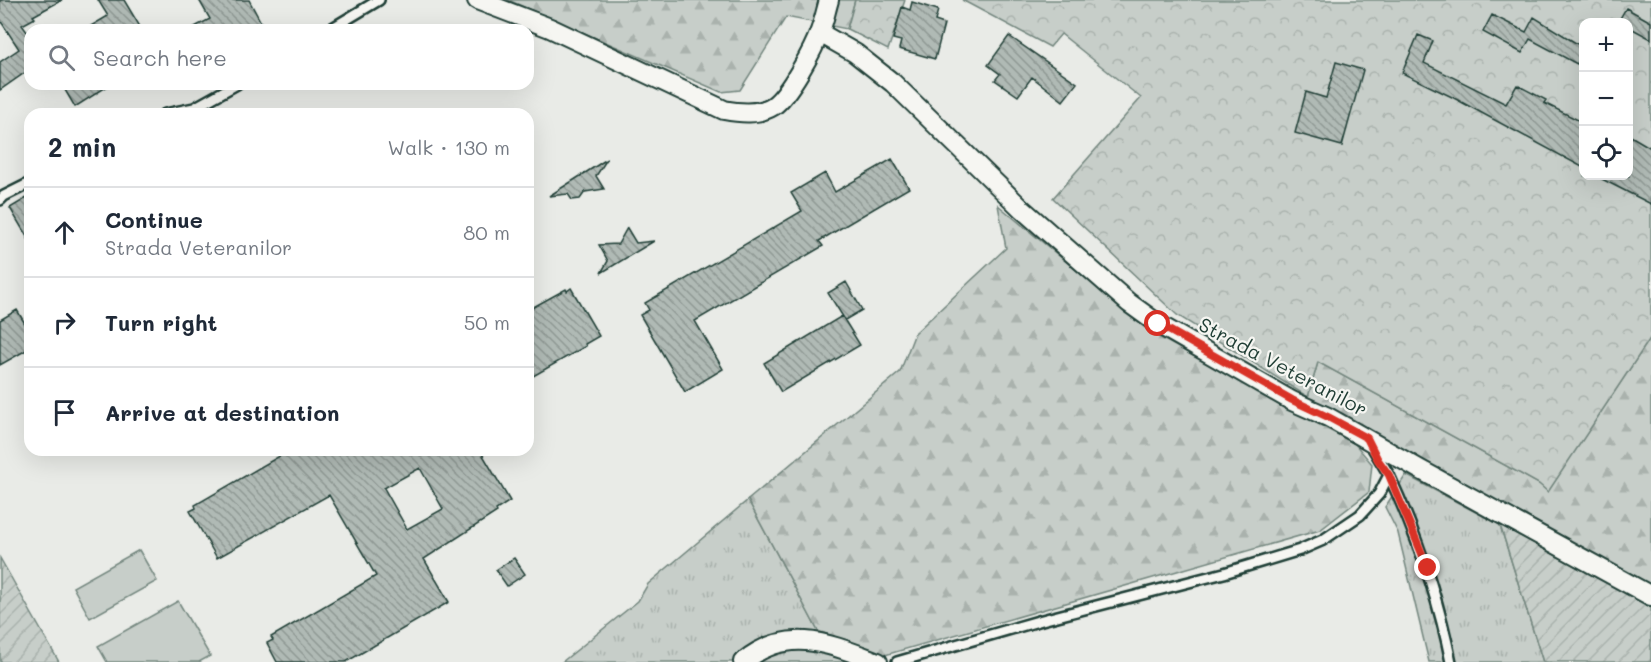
<!DOCTYPE html>
<html lang="en">
<head>
<meta charset="utf-8">
<style>
	:root { --surface:#fff; --page:#f6f6f7; --text:#1f2937; --muted:#747a83; --line:#e0e1e3 }
	body { margin:0; font-family:Mali,sans-serif; background:var(--page); color:var(--text) }
	.controls { position:absolute; right:18px; top:18px; display:grid; overflow:hidden; border-radius:12px; box-shadow:0 6px 24px #0002 }
	.controls button { width:54px; height:54px; display:grid; place-items:center; padding:0; border:0; border-bottom:2px solid var(--line); background:var(--surface); color:var(--text); font:30px sans-serif }
	.stop { position:absolute; width:18px; height:18px; margin:-14px; border:4px solid #d93025; border-radius:50%; background:#fff }
	.stop.end { background:#d93025; border-color:#fff; box-shadow:0 2px 6px #0008 }
	.list { margin:0; padding:0; list-style:none }
	h2 { display:flex; justify-content:space-between; align-items:center; height:78px; margin:0; padding:0 24px; font-size:26px }
	h2 small { font-size:20px; font-weight:400; color:var(--muted) }
	.list li { display:grid; grid-template-columns:39px 1fr auto; gap:18px; align-items:center; box-sizing:border-box; height:90px; padding:0 24px; border-top:2px solid var(--line) }
	.list b { display:block; font-size:22px; white-space:nowrap }
	.list p { margin:0; font-size:20px; white-space:nowrap; color:var(--muted) }
	.list em { font-size:20px; font-style:normal; color:var(--muted) }
	.icon { flex:none; width:33px; height:33px; fill:none; stroke:currentColor; stroke-width:2; stroke-linecap:round; stroke-linejoin:round }
	.map { position:relative; flex:none; width:1651px; height:662px; overflow:hidden }
	.search { position:absolute; background:var(--surface); box-shadow:0 6px 24px #0002; left:24px; top:24px; width:510px; height:66px; display:flex; align-items:center; gap:15px; box-sizing:border-box; padding:0 21px; border-radius:18px; color:var(--muted); font-size:22px }
	.panel { position:absolute; background:var(--surface); box-shadow:0 6px 24px #0002; left:24px; top:108px; width:510px; height:348px; border-radius:18px }
	.map>svg:first-child { display:block }
	.grass { fill:url(#grass-tufts); stroke:#73867e; stroke-width:1.5 }
	.forest { fill:url(#forest-firs); stroke:#73867e; stroke-width:1.5 }
	.park { fill:url(#park-crowns); stroke:#73867e; stroke-width:1.5; fill-rule:evenodd }
	.garden { fill:url(#garden-furrows); stroke:#73867e; stroke-width:1.5 }
	.pitch { fill:#c7cec9; stroke:#73867e; stroke-width:1.5 }
	.building { fill:url(#building-back-hatch); stroke:#1f3d34; stroke-width:1.5; fill-rule:evenodd }
	.lines { fill:none; stroke-linecap:round; stroke-linejoin:round }
	.lane-casing { stroke:#1f3d34; stroke-width:14 }
	.street-casing { stroke:#1f3d34; stroke-width:22 }
	.lane { stroke:#f6f6f2; stroke-width:9 }
	.street { stroke:#f6f6f2; stroke-width:18 }
	.route { stroke:#d93025; stroke-width:8 }
	.labels { text-anchor:middle; stroke-width:4.5; stroke-linejoin:round; paint-order:stroke }
	.street-label { font-size:20px; fill:#1f3d34; stroke:#f6f6f2 }
</style>
</head>
<body>
<div class="map">
<svg width="1651" height="662" viewBox="0 0 1651 662">
	<defs>
		<pattern id="grass-tufts" width="24" height="20" patternUnits="userSpaceOnUse" patternTransform="scale(1.5)"><rect width="24" height="20" fill="#c7cec9"/><path d="M3 7l-1-3M5 7V3M7 7l1-3M15 17l-1-3M17 17v-4M19 17l1-3" fill="none" stroke="#aab2ad"/></pattern>
		<pattern id="forest-firs" width="22" height="20" patternUnits="userSpaceOnUse" patternTransform="scale(1.5)"><rect width="22" height="20" fill="#c7cec9"/><path d="M5 1l3.5 6h-7zM16 11l3.5 6h-7z" fill="#aab2ad"/></pattern>
		<pattern id="park-crowns" width="20" height="18" patternUnits="userSpaceOnUse" patternTransform="scale(1.5)"><rect width="20" height="18" fill="#c7cec9"/><path d="M2 6a3 3 0 1 1 6 0M12 15a3 3 0 1 1 6 0" fill="none" stroke="#aab2ad"/></pattern>
		<pattern id="garden-furrows" width="10" height="10" patternUnits="userSpaceOnUse" patternTransform="scale(1.5)"><rect width="10" height="10" fill="#c7cec9"/><path d="M-1 1l2-2M0 10L10 0M9 11l2-2" fill="none" stroke="#aab2ad"/></pattern>
		<pattern id="building-back-hatch" width="6" height="6" patternUnits="userSpaceOnUse" patternTransform="scale(1.5)"><rect width="6" height="6" fill="#b0bab5"/><path d="M-1 5l2 2M0 0l6 6M5-1l2 2" fill="none" stroke="#8f9894"/></pattern>
	</defs>
	<rect width="100%" height="100%" fill="#e9ebe7"/>
	<filter id="ink" filterUnits="userSpaceOnUse"><feTurbulence type="fractalNoise" baseFrequency=".0167" numOctaves="2"/><feDisplacementMap in="SourceGraphic" scale="12" xChannelSelector="R" yChannelSelector="G"/><feConvolveMatrix kernelMatrix="1 2 1 2 8 2 1 2 1" color-interpolation-filters="sRGB"/></filter>
	<g filter="url(#ink)">
		<path class="grass" d="M1406 475 1500 525 1543 662H1429L1398 533 1385 507Z
			M748 500 818 631 885 655 857 662H562L638 601 648 584Z"/>
		<path class="forest" d="M508 0H855L847 29 786 17 740 90 721 92Z
			M998 205 1153 334 1355 444 1372 464 1369 492 1320 530 885 655 818 631 748 500 900 372 915 333 1006 248Z
			M1651 337V588L1308 397 1318 362 1539 484 1548 491Z"/>
		<path class="park" d="M855 0H905L888 50 847 29Z
			M962 0H1651V337L1548 492 1539 484 1318 362 1308 397 1177 315 1053 198 1141 98 1061 34 1050 47ZM1584 22H1628V176H1584Z"/>
		<path class="garden" d="M1500 525 1651 607V662H1543Z
			M0 558 59 662H0Z"/>
		<path class="pitch" d="M139 550 157 581 90 618 73 587Z
			M178 601 210 656 199 662H107L98 646Z"/>
		<path class="building" d="M0 0H62L33 16 35 18 22 25 30 36V69L0 90V62L19 49 0 20Z
			M98 0H124L142 30H84L108 16Z
			M199 0H249L265 30H189L210 19Z
			M912 2 938 10 935 21 944 24 935 59 899 49 901 41 893 39 902 7 910 10Z
			M1626 8 1651 22V39L1629 27V22H1618Z
			M1492 15 1526 32 1534 17 1584 48V54L1577 64 1530 39 1522 53 1483 32Z
			M1418 35 1433 41 1424 63 1506 104 1517 85 1546 100 1544 103 1584 123V168L1452 97 1402 73Z
			M1009 36 1077 83 1063 101 1032 77 1018 96 995 80 1000 74 988 65Z
			M1336 62 1363 70 1342 146 1295 133 1306 92 1326 98Z
			M74 84H111L75 107 65 90Z
			M1629 135 1651 148V204L1596 176H1629Z
			M607 159 596 176 604 189 585 192 580 199 572 200 568 194 549 196Z
			M892 159 909 188 819 241 823 246 695 321 723 369 685 392 640 315 649 310 645 303 802 211 791 193 825 173 835 192Z
			M30 196V242L10 208Z
			M627 228 636 243 654 241 601 273 608 261 599 245 618 244Z
			M846 282 862 310 845 320 828 293Z
			M571 288 599 336 585 344 586 346 528 379V310L566 289 567 291Z
			M17 310 30 332V348L0 365V320Z
			M842 316 860 345 781 392 764 363Z
			M290 450H480L510 501 496 510 497 512 424 559 449 602 346 662H277L267 643 273 640 271 637 376 576 329 495 217 558 190 511 196 508 195 505ZM420 468 443 509 407 529 384 488Z
			M514 558 525 574 507 586 496 570Z"/>
		<g class="lines">
			<g class="lane-casing">
				<path id="lane" d="M329 30 379 0
					M165 114 194 108 237 84
					M0 200 4 196 30 183
					M1389 475C1417 536 1438 596 1451 662
					M897 662 1042 620 1224 573 1300 550 1323 540 1360 515 1379 494 1389 475 1371 445"/>
			</g>
			<g class="street-casing">
				<path id="street" d="M477 0 550 28 724 110C740 113 759 115 773 106 788 96 814 49 820 31 824 21 826 10 829 0
					M820 33 855 53 893 83 1022 209 1129 303 1158 324 1292 401 1328 417 1419 469 1651 596
					M743 662C788 625 830 644 878 662"/>
			</g>
			<use href="#lane" class="lane"/>
			<use href="#street" class="street"/>
		</g>
	</g>
	<g class="lines" filter="url(#ink)">
		<path class="route" d="M1158 324 1292 400 1328 417 1367 438 1378 460 1389 475 1428 568"/>
	</g>
	<g class="labels">
		<g class="street-label">
			<text transform="translate(1283 367) rotate(28)" y="7">Strada Veteranilor</text>
		</g>
	</g>
</svg>
<div class="controls">
<button>+</button>
<button>−</button>
<button><svg class="icon" aria-label="locate" viewBox="0 0 24 24"><circle cx="12" cy="12" r="6"/><path d="M12 2v4M12 18v4M2 12h4M18 12h4"/></svg></button>
</div>
<div class="stop" style="left:1158px;top:324px"></div>
<div class="stop end" style="left:1428px;top:568px"></div>
<div class="search"><svg class="icon" aria-label="search" viewBox="0 0 24 24"><circle cx="10" cy="10" r="6"/><path d="M15 15l6 6"/></svg>Search here</div>
<section class="panel">
<h2>2 min<small>Walk · 130 m</small></h2>
<ul class="list">
<li><svg class="icon" aria-label="ahead" viewBox="0 0 24 24"><path d="M12 20V5M6 11l6-6 6 6"/></svg><div><b>Continue</b><p>Strada Veteranilor</p></div><em>80 m</em></li>
<li><svg class="icon" aria-label="right" viewBox="0 0 24 24"><path d="M7 20v-9h11M14 6l5 5-5 5"/></svg><div><b>Turn right</b></div><em>50 m</em></li>
<li><svg class="icon" aria-label="arrive" viewBox="0 0 24 24"><path d="M6 21V4h12l-3 4 3 4H6"/></svg><div><b>Arrive at destination</b></div></li>
</ul>
</section>
</div>
</body>
</html>
